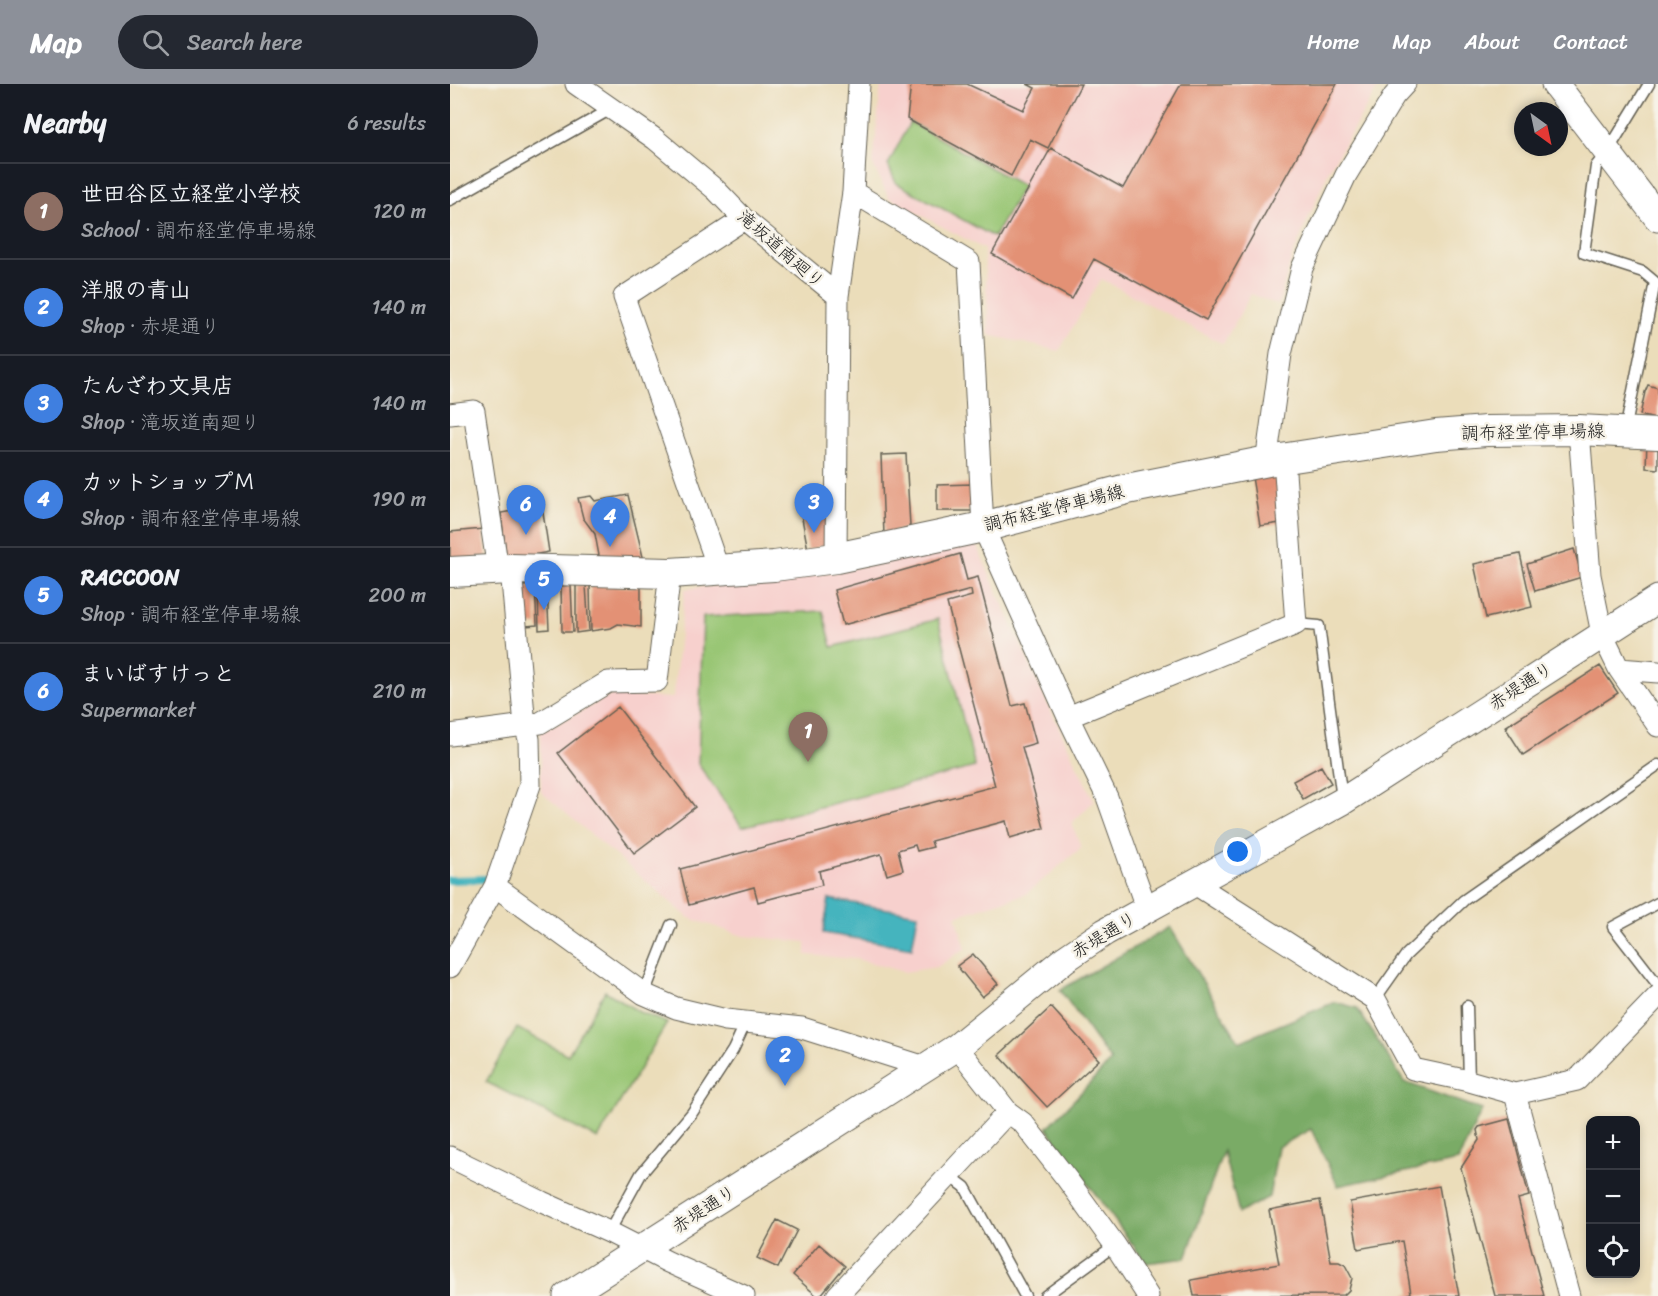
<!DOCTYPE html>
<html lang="en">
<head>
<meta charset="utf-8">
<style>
	:root { --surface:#171b24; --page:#242831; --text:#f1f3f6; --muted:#9ea1a6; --line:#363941; --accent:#8c9099 }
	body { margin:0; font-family:Sriracha,"Klee One",sans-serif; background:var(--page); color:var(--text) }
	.controls { position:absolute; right:18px; bottom:18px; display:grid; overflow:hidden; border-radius:12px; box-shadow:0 3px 9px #0003 }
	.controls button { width:54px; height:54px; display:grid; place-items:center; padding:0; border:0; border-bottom:2px solid var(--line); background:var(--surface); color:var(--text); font:30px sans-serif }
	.compass { position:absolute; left:1064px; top:18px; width:54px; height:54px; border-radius:50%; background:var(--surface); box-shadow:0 3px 9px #0003; rotate:147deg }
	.you { position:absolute; left:788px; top:768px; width:21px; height:21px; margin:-15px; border:4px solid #fff; border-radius:50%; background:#1a73e8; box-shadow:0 0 0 9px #1a73e833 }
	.badge { display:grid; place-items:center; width:39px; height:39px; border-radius:50%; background:var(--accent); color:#fff; font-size:20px; font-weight:700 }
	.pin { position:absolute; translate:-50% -50px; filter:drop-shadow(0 2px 3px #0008) }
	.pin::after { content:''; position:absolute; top:32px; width:21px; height:18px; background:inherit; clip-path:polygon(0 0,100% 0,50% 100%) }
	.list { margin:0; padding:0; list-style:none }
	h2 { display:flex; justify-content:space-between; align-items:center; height:78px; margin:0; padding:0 24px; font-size:26px }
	h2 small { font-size:20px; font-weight:400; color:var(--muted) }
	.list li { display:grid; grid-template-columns:39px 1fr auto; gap:18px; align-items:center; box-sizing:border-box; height:96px; padding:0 24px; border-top:2px solid var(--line) }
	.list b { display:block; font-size:22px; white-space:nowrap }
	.list p { margin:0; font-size:20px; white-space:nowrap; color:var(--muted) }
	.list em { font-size:20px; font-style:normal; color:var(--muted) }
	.icon { flex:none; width:33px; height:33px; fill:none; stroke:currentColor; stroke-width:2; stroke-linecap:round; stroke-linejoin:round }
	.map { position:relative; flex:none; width:1208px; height:1212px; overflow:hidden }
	header { display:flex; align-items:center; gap:36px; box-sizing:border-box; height:84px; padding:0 30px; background:var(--accent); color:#fff }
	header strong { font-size:28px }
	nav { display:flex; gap:33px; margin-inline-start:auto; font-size:21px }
	.search { width:420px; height:54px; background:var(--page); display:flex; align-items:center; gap:15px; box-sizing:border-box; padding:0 21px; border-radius:33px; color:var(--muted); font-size:22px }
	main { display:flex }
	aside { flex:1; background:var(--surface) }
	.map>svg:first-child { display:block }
	.built { fill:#f7d0cd }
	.green { fill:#99c674; stroke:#5a7148; stroke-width:1.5 }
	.forest { fill:#7aab66; stroke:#4b6441; stroke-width:1.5 }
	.water { fill:#45b4be; stroke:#30686d; stroke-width:1.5 }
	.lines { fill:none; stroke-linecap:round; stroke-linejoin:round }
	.stream { stroke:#45b4be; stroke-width:8 }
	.building { fill:#e39174 }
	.service-casing { stroke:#646053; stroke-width:13 }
	.minor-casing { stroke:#646053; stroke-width:23 }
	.tertiary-casing { stroke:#646053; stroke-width:29 }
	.secondary-casing { stroke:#646053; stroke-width:32 }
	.service { stroke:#fff; stroke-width:10 }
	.minor { stroke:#fff; stroke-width:21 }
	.tertiary { stroke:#fff; stroke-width:27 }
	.secondary { stroke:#fff; stroke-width:30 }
	.labels { text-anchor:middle; stroke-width:5; stroke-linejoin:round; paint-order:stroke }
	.street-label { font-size:18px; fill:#1c1c1c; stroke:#f7f3e8 }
</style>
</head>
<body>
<header>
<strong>Map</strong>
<div class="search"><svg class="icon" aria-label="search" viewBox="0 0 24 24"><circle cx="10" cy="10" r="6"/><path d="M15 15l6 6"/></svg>Search here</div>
<nav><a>Home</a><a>Map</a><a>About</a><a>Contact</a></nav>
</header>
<main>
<aside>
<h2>Nearby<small>6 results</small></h2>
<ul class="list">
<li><span class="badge" style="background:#8d6e63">1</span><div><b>世田谷区立経堂小学校</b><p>School · 調布経堂停車場線</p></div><em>120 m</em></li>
<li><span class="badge" style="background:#3f7fe0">2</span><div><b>洋服の青山</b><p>Shop · 赤堤通り</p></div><em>140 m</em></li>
<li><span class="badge" style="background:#3f7fe0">3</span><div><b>たんざわ文具店</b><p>Shop · 滝坂道南廻り</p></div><em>140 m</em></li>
<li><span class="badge" style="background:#3f7fe0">4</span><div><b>カットショップＭ</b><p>Shop · 調布経堂停車場線</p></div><em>190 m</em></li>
<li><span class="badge" style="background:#3f7fe0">5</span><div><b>RACCOON</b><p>Shop · 調布経堂停車場線</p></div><em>200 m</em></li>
<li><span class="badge" style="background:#3f7fe0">6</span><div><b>まいばすけっと</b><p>Supermarket</p></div><em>210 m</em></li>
</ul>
</aside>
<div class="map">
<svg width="1208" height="1212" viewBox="0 0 1208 1212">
	<rect width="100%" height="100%" fill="#f7f3e8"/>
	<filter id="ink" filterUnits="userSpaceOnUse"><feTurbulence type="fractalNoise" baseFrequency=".0167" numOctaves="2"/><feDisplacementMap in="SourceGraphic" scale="12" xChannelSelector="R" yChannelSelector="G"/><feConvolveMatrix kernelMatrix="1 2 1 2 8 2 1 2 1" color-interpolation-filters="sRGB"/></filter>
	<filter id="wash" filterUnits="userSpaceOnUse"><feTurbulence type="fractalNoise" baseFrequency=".008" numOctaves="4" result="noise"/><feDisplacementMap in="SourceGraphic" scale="24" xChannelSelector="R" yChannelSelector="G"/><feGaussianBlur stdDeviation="1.35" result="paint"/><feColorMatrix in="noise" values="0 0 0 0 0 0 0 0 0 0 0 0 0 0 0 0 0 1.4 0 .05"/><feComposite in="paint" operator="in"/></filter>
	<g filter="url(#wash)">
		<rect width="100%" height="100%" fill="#ebddba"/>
		<path class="built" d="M431 0H930L879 86 842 173 828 221 801 210 773 260 651 195 609 267 539 251 534 165 439 114 423 81Z
			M525 458 591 606 644 717 622 739 631 764 576 810 506 832 516 864 487 883 454 888 406 875 356 871V858L293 852 239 834 91 708V648L162 611 223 614 235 505 383 488Z"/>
		<path class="green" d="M460 38 573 102 544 153 446 99 438 81Z
			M373 527 382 563 488 535 525 683 292 743 248 680 253 533Z
			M155 907 191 929 217 939 148 1055 36 998 67 944 118 971Z"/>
		<path class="forest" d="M720 843 789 958 885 918 907 924 954 998 1032 1026 1008 1077 888 1102 861 1045 828 1063 819 1113 789 1129 773 1067 736 1174 696 1179 597 1044 661 977 610 906Z"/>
		<path class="water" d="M379 815 468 830 462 864 373 849Z"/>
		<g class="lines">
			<path class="stream" d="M0 796 36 795"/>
		</g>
		<g id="blocks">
			<path class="building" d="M461 0H517L573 26 585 4 577 0H631L598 64 580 55 561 92 457 35Z
				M731 0H887L756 236 644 175 622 215 542 170 601 64 673 104Z
				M1198 301 1208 304V336L1190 331 1195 308Z
				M1197 356H1208V385L1196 384Z
				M456 370 460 442 434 452 431 371Z
				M827 391 830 439 810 442 802 393Z
				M523 400V427H487V401Z
				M178 411 194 477H150L145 450 133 434 128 414 141 412 145 417Z
				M378 415 379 451 375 462 358 466 350 424 360 417Z
				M92 422 99 468 65 474 56 469 51 429Z
				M33 445 37 472 0 479V448Z
				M1124 465 1132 493 1085 507 1077 480Z
				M510 470 517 496 528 493 562 622 575 619 586 659 572 663 594 744 560 754 556 737 481 757 483 763 467 767 465 761 448 766 453 786 437 791 431 770 369 787 372 801 308 818 304 803 239 821 230 785 545 702 497 519 522 512 521 506 393 541 384 506Z
				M1070 470 1082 523 1036 534 1024 480Z
				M85 501 87 541 76 542 73 502Z
				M121 501 123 548H112L111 502Z
				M126 501H136L139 547 126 549Z
				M140 501 191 503V543L168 540 161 544 141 547Z
				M88 503H97L99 545 89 546Z
				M1150 582 1168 609 1073 671 1055 643Z
				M168 623 245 723 184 769 108 669Z
				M871 682 881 699 853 715 843 697Z
				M523 870 548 900 532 913 507 882Z
				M601 923 649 976 597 1023 549 971Z
				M1059 1035 1079 1112 1068 1115 1094 1212H1045L1011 1084 1029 1056 1027 1046 1029 1043Z
				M989 1102 1009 1212H951L961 1209 952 1157 908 1165 900 1118Z
				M870 1116 881 1178H889L895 1181 902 1194 899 1206 894 1211 744 1212 741 1196 829 1180 819 1126Z
				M327 1136 347 1146 328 1184 307 1174Z
				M369 1160 395 1182 370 1212H367L343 1191Z"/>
		</g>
	</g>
	<g filter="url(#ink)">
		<use href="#blocks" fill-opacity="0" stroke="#646053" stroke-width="1.5"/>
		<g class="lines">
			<g class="service-casing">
				<path id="service" d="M0 116 161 25
					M1175 347 1205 198 1193 188 1134 169 1146 82 1158 67 1199 0
					M846 540 869 542 892 715
					M1208 819 1163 843 1208 901
					M194 910 221 841
					M925 915 956 871 1014 816 1208 681
					M1017 922 1019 997
					M499 1091 515 1103 575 1212
					M159 1148 191 1090 242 1029 283 966 296 938
					M595 1212 665 1161"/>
			</g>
			<g class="minor-casing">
				<path id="minor" d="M126 0 205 55 266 106 294 135 388 212
					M403 108 519 178 533 443 618 633 657 713 697 826
					M0 330 24 327 48 486
					M1129 346 1140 491 1152 550 1169 585 1208 642
					M818 377V364L831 270 852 184 896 91 944 12 955 0
					M386 474 388 212 403 108 409 0
					M269 487 174 213 294 135
					M1169 585 1208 588
					M618 633 846 540 834 375
					M0 651 90 639 158 598 207 597 220 489
					M745 800 925 915 963 985 1019 997 1065 1010 1127 996 1208 912
					M45 802 194 910 226 924 276 936 352 944 475 983
					M0 883 45 802 80 701 79 655 75 642 61 485
					M507 963 558 1028 573 1039 617 1095 665 1161 698 1212
					M1065 1010 1119 1212
					M0 1073 92 1118 159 1148 218 1178 294 1212
					M387 1212 558 1028"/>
			</g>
			<g class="tertiary-casing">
				<path id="tertiary" d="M1105 0 1208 134
					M117 1212 507 963 615 875 655 848 893 717 1208 515"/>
			</g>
			<g class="secondary-casing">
				<path id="secondary" d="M0 488 61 485 220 489 324 482 386 474 533 443 677 405 818 377 986 351 1036 347 1129 346 1208 350"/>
			</g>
			<use href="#service" class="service"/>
			<use href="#minor" class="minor"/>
			<use href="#tertiary" class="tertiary"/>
			<use href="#secondary" class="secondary"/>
		</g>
	</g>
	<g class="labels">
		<g class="street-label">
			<text transform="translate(331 165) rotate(41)" y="6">滝坂道南廻り</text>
			<text transform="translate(1083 348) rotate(-1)" y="6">調布経堂停車場線</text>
			<text transform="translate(604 424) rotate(-14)" y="6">調布経堂停車場線</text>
			<text transform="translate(1071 602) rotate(-33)" y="6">赤堤通り</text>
			<text transform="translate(654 851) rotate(-31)" y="6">赤堤通り</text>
			<text transform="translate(254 1125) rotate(-33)" y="6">赤堤通り</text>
		</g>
	</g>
</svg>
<div class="controls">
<button>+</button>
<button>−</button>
<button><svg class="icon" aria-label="locate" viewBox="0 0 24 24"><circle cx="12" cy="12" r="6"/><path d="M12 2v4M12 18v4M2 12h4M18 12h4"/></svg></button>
</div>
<svg class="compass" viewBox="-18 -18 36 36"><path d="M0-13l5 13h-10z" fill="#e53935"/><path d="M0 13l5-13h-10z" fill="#9ea1a6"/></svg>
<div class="you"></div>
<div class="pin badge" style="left:358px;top:678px;background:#8d6e63">1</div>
<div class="pin badge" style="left:335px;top:1002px;background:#3f7fe0">2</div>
<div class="pin badge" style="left:364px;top:449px;background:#3f7fe0">3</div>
<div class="pin badge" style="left:160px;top:463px;background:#3f7fe0">4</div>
<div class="pin badge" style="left:94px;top:526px;background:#3f7fe0">5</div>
<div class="pin badge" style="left:76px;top:451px;background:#3f7fe0">6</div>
</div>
</main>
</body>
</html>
